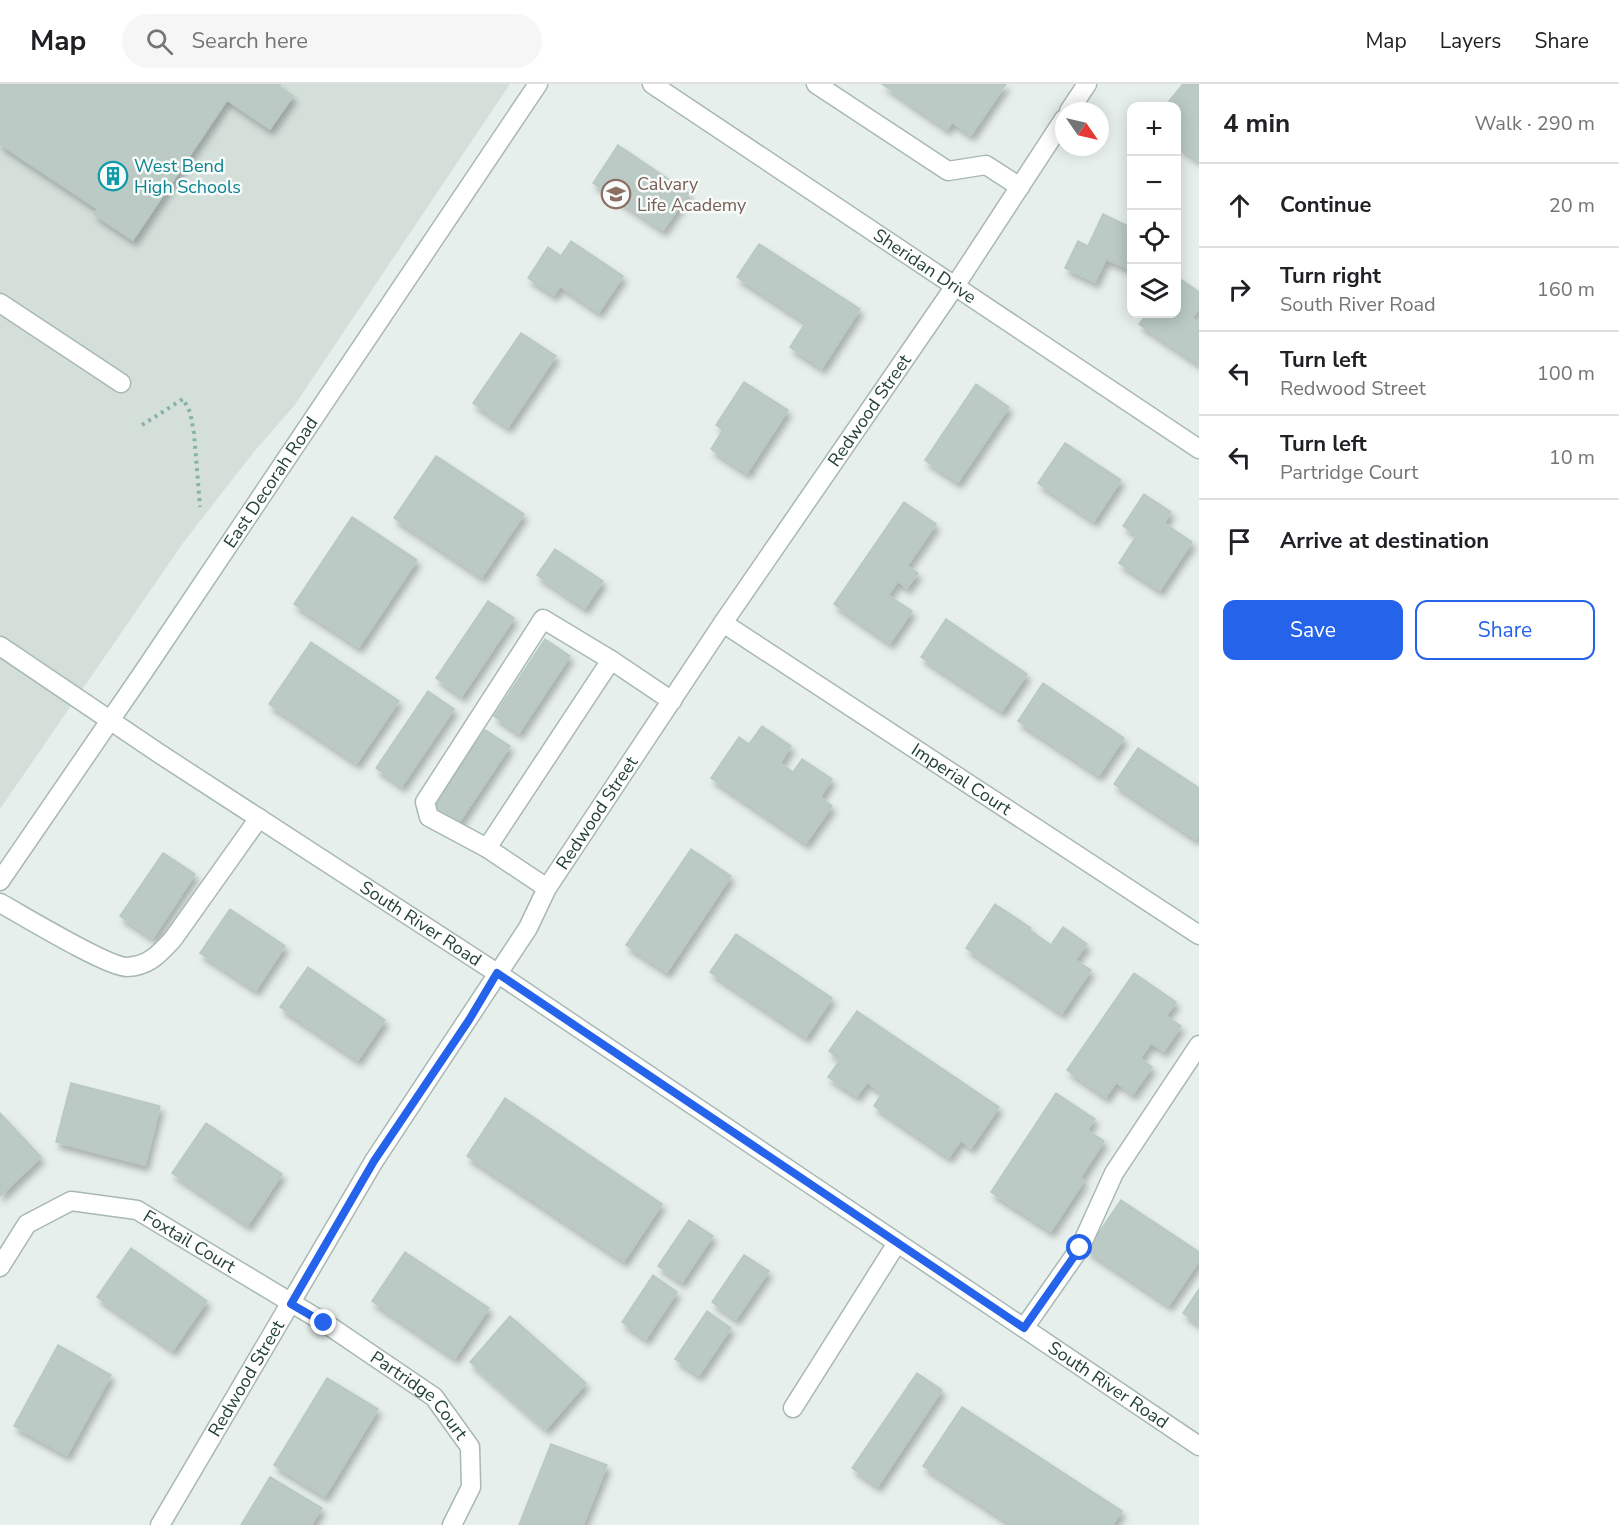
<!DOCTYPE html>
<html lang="en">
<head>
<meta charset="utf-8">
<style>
	:root { --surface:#fff; --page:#f6f6f6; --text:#202124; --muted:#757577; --line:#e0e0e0; --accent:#2563eb }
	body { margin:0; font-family:"Nunito Sans",sans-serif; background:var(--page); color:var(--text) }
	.controls { position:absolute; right:18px; top:18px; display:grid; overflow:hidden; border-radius:12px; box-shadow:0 3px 15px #0003 }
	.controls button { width:54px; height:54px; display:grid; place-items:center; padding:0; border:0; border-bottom:2px solid var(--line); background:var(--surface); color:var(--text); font:30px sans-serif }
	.compass { position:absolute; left:1055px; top:18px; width:54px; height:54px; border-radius:50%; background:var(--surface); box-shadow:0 3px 15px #0003; rotate:124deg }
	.stop { position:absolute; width:18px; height:18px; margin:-14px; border:4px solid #2563eb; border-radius:50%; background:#fff }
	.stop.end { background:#2563eb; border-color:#fff; box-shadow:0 2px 6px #0008 }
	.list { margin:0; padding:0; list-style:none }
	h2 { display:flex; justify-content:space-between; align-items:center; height:78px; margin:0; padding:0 24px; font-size:26px }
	h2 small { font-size:20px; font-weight:400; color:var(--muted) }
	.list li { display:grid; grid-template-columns:39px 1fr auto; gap:18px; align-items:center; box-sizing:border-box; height:84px; padding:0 24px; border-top:2px solid var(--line) }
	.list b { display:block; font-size:22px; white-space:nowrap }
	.list p { margin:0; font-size:20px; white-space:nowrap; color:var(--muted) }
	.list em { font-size:20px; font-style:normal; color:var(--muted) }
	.actions { display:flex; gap:12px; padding:18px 24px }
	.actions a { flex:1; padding:14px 0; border:2px solid var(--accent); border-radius:12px; text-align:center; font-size:21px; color:var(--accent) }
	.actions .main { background:var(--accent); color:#fff }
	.icon { flex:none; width:33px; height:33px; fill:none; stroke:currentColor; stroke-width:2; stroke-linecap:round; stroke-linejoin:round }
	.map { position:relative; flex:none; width:1199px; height:1441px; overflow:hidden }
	header { display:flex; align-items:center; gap:36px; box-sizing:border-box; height:84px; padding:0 30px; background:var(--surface); border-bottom:2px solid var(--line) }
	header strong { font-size:28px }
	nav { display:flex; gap:33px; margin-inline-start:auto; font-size:21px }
	.search { width:420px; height:54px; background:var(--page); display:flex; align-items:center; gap:15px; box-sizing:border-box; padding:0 21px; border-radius:33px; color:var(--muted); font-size:22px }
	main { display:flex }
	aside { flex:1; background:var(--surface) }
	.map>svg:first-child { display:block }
	.built { fill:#d4dfda }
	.building { fill:#bbcac4; stroke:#b8c9c2; stroke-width:1.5; filter:url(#shadow) }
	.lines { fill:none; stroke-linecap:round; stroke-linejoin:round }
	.minor-casing { stroke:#a8b8b2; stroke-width:21 }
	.path { stroke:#86b3a5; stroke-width:4; stroke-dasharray:3 4.5; stroke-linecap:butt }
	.minor { stroke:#fff; stroke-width:18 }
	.route { stroke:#2563eb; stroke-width:8 }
	.labels { text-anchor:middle; stroke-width:5; stroke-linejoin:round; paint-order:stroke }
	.culture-label { font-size:18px; fill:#0d838f; stroke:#f7fbf9; text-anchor:start }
	.education-label { font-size:18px; fill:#785e54; stroke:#f7fbf9; text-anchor:start }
	.street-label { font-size:18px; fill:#24423a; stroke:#f7fbf9 }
</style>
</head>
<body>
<header>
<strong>Map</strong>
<div class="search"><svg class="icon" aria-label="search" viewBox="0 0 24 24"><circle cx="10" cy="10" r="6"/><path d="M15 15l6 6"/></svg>Search here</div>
<nav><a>Map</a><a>Layers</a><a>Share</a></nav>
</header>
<main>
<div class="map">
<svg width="1199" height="1441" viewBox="0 0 1199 1441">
	<defs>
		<filter id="shadow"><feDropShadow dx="3.5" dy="6" stdDeviation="3" flood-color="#0004"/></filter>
	</defs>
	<rect width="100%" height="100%" fill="#e6efeb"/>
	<path class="built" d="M0 0H510L294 322 253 369 183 459 0 725Z"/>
	<path class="building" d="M0 0H281L279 3 293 12 270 45 227 16 133 156 94 130 98 125 0 60Z
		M882 0H1006L971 51 952 38 947 45Z
		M1183 0H1199V77L1176 60V22H1165Z
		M618 61 689 109 663 146 593 99Z
		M1103 130 1132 144V186L1106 175 1095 198 1065 184 1078 157 1088 162Z
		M571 157 623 192 599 228 560 202 554 211 528 194 548 163 561 172Z
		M759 160 860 225 822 284 790 263 806 238 737 193Z
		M1176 192 1199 208V224L1192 234 1199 239V280L1139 240 1147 230H1176Z
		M521 249 556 272 508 343 473 319Z
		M744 298 788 326 747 389 711 365 723 346 716 341Z
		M976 300 1009 323 958 398 925 376Z
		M1065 359 1121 396 1094 437 1038 399Z
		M436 372 524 430 482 493 394 434Z
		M1144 410 1171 428 1164 439 1192 458 1160 506 1119 479 1137 451 1123 442Z
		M904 418 936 440 907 482 918 489 907 504 898 497 888 511 912 527 890 559 834 520Z
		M352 433 417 476 359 563 294 520Z
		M555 465 603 497 585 524 537 491Z
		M488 517 514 534 462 612 436 594Z
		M946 535 1027 590 1002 627 921 573Z
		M545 555 570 572 519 649 494 632Z
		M311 558 399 617 357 679 269 620Z
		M1043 599 1124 654 1099 691 1018 637Z
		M428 607 454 625 402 702 376 684Z
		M762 642 791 662 780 679 793 688 802 675 832 695 820 713 832 722 806 759 711 694 739 653 749 660Z
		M485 646 510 662 458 740 433 723Z
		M1138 664 1199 704V750L1196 755 1114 700Z
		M691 765 731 792 667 888 626 861Z
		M163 769 195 790 153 854 120 832Z
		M995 820 1031 844 1030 846 1051 861 1063 843 1087 860 1075 876 1091 886 1062 929 966 864Z
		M230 825 285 862 256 906 200 869Z
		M736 850 832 914 806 953 710 888Z
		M308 883 385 936 358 976 280 923Z
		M1134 889 1176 918 1166 932 1181 942 1164 967 1151 959 1140 974 1152 983 1133 1010 1116 998 1106 1013 1067 986Z
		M857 927 999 1023 971 1064 961 1056 949 1073 874 1022 882 1009 867 998 857 1012 828 993 840 976 829 967Z
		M71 999 160 1022 145 1081 56 1058Z
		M1056 1009 1095 1035 1087 1046 1104 1057 1080 1094 1084 1097 1051 1147 991 1108Z
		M505 1014 662 1120 624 1177 467 1072Z
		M0 1029 41 1073 0 1112Z
		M206 1039 282 1090 248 1141 172 1089Z
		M1121 1116 1199 1168V1177L1169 1221 1087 1166Z
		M689 1136 713 1152 682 1198 658 1182Z
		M131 1164 207 1217 173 1266 97 1213Z
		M405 1168 489 1224 455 1274 372 1217Z
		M744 1171 769 1187 736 1235 712 1218Z
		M653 1191 677 1208 646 1255 622 1238Z
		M1199 1205V1240L1183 1229Z
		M707 1227 731 1244 699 1291 675 1275Z
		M510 1232 586 1299 546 1345 470 1278Z
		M58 1261 111 1291 67 1371 14 1342Z
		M917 1289 942 1306 878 1402 852 1384Z
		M327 1294 378 1325 325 1412 274 1381Z
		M962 1323 1122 1427 1112 1441H1013L923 1382Z
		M551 1360 607 1381 583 1441H519Z
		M270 1393 322 1424 311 1441H241Z"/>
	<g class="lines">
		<g class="minor-casing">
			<g id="minor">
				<path id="s1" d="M652 0 1199 365"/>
				<path d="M816 0 948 87 986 81 1020 103"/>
				<path d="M1069 27 1087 0"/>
				<path d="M0 219 121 299"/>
				<path id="s2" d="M723 539 1199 851"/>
				<path id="s3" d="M0 562 160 670 497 889 1199 1362"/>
				<path d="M487 764 429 733 425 718 543 535 611 576"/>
				<path id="s4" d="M0 797 144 587 538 0"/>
				<path d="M547 804 487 764 611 576 672 617"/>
				<path d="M0 819C22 831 107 883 127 883 149 882 159 870 173 855L259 734"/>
				<path id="s5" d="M0 1183 27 1140 71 1117 137 1126 325 1239 434 1313 470 1363 471 1403 452 1441"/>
				<path d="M1024 1244 1080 1164 1114 1089 1199 961"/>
				<path d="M793 1324 897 1159"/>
				<path id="s6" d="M160 1441 374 1077 528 844 547 804 723 539 955 202 1064 35"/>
			</g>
		</g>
		<path class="path" d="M142 341 183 315 190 328 194 349 200 423"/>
		<use href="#minor" class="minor"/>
	</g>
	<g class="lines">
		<path class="route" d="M324 1239 291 1220 374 1077 469 936 497 889 1024 1244 1080 1164"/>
	</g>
	<defs>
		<g id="building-ring" transform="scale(1.5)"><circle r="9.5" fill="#f7fbf9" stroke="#0f9aa8" stroke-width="1.5"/><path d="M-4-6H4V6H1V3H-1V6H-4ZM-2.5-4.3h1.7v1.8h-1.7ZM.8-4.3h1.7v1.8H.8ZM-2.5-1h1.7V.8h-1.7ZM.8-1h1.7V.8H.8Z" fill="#0f9aa8"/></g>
		<g id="school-ring" transform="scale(1.5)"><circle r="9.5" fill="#f7fbf9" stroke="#8d6e63" stroke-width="1.5"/><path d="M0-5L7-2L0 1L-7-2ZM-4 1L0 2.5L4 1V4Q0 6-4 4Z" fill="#8d6e63"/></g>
	</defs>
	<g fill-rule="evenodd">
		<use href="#building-ring" x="113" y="92"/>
		<use href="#school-ring" x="616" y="110"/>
	</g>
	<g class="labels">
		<g class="culture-label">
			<text x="134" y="88">West Bend<tspan x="134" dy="21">High Schools</tspan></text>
		</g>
		<g class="education-label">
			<text x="637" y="106">Calvary<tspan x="637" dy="21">Life Academy</tspan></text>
		</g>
		<g class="street-label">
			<text dy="6" stroke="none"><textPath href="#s1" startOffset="328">Sheridan Drive</textPath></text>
			<text dy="6" stroke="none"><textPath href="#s6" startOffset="1322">Redwood Street</textPath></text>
			<text dy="6" stroke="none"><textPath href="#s4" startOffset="482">East Decorah Road</textPath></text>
			<text dy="6" stroke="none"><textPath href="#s2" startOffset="285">Imperial Court</textPath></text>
			<text dy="6" stroke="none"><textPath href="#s6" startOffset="836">Redwood Street</textPath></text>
			<text dy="6" stroke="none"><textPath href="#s3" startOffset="504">South River Road</textPath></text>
			<text dy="6" stroke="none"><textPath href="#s5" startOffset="228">Foxtail Court</textPath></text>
			<text dy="6" stroke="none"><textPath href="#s6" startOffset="170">Redwood Street</textPath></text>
			<text dy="6" stroke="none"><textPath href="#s3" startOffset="1332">South River Road</textPath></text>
			<text dy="6" stroke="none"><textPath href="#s5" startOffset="506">Partridge Court</textPath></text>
		</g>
	</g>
</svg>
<div class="controls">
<button>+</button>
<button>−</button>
<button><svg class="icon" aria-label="locate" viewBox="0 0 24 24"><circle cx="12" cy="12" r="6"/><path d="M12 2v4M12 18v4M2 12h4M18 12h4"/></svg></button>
<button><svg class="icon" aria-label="layers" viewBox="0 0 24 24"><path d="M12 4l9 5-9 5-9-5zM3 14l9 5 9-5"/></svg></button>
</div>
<svg class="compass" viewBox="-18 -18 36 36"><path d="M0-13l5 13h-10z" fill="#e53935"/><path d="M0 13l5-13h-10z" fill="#757577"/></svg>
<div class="stop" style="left:1080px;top:1164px"></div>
<div class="stop end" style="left:324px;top:1239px"></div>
</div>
<aside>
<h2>4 min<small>Walk · 290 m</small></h2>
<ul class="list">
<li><svg class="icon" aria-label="ahead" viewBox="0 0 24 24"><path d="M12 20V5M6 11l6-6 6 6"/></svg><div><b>Continue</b></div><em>20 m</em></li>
<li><svg class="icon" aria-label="right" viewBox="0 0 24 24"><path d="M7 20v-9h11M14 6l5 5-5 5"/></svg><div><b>Turn right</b><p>South River Road</p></div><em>160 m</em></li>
<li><svg class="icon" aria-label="left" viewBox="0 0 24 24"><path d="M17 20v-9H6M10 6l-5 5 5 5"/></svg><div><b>Turn left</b><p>Redwood Street</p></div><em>100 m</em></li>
<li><svg class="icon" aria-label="left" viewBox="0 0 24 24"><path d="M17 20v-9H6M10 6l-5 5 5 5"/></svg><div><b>Turn left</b><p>Partridge Court</p></div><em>10 m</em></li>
<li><svg class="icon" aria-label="arrive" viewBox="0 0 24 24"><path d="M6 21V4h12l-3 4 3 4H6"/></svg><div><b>Arrive at destination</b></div></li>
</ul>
<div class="actions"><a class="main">Save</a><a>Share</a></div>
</aside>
</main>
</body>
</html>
